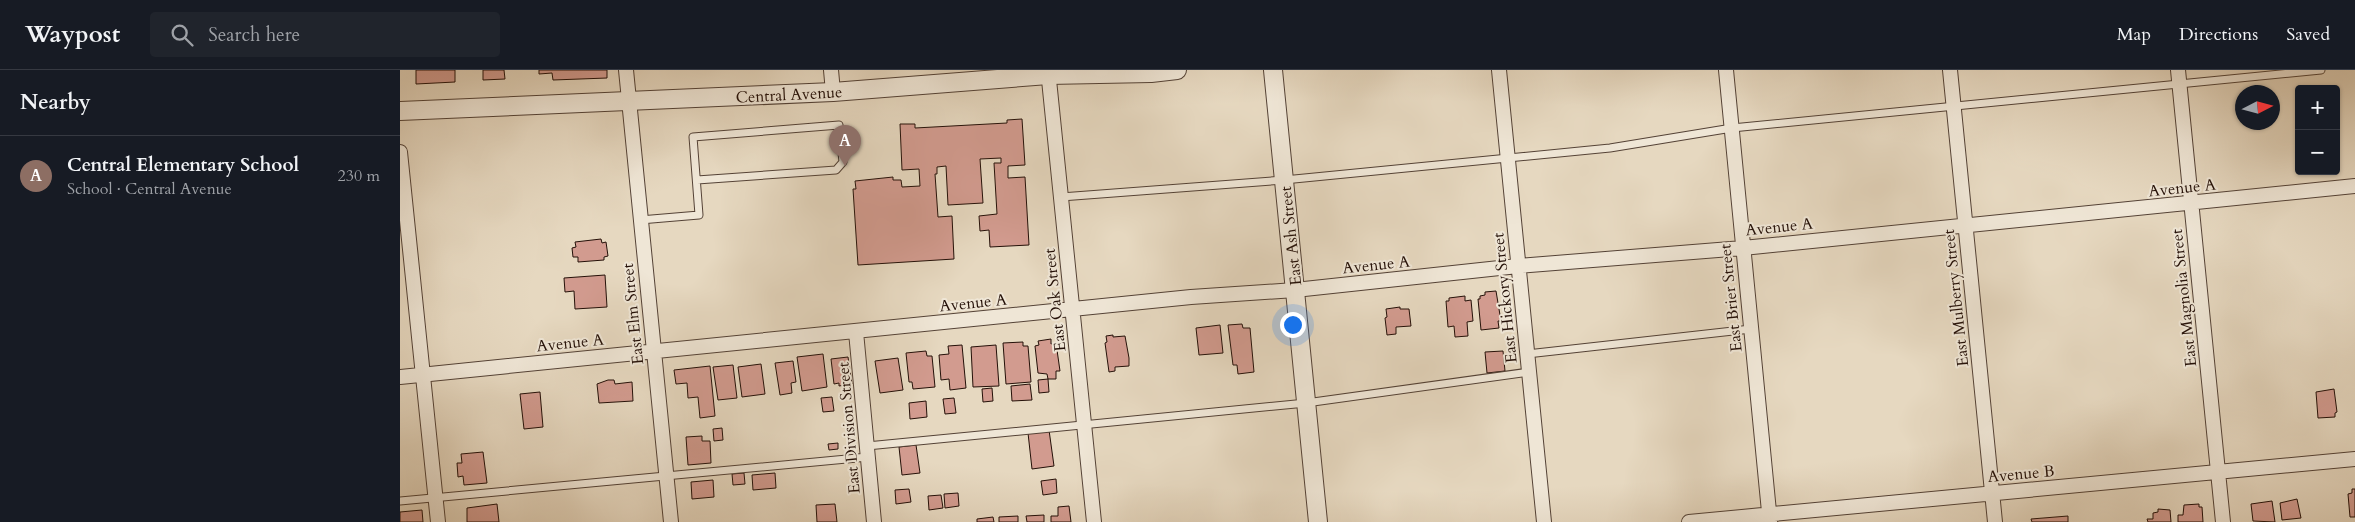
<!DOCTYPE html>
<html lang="en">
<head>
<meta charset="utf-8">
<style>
	:root { --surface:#171b24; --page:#20242c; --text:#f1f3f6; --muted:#9ea1a6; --line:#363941; --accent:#1a73e8 }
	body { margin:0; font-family:Cardo,serif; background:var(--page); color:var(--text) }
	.controls { position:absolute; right:15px; top:15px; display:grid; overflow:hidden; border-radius:5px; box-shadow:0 1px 4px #0004 }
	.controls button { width:45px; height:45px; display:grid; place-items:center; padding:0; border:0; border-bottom:1px solid var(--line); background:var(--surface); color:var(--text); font:25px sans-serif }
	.compass { position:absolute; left:1835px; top:15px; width:45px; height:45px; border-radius:50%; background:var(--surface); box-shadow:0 1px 4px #0004; rotate:84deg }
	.you { position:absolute; left:892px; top:254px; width:18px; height:18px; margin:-12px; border:4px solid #fff; border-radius:50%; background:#1a73e8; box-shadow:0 0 0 8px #1a73e833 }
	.badge { display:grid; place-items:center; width:32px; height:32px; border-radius:50%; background:var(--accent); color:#fff; font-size:16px; font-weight:700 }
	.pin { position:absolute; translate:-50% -41px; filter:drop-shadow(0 1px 2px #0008) }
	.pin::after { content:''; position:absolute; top:26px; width:18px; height:15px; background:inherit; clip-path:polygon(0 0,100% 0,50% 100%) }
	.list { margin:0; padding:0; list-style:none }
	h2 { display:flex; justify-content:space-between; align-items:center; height:65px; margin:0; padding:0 20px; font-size:21px }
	h2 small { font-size:16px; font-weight:400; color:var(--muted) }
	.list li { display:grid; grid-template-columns:32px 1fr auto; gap:15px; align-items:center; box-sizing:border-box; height:80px; padding:0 20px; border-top:1px solid var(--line) }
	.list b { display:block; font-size:19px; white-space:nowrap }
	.list p { margin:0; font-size:16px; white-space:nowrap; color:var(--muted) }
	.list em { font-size:16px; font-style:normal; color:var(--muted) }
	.icon { flex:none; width:28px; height:28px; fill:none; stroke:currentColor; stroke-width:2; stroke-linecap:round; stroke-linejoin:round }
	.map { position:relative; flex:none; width:1955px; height:452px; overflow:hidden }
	header { display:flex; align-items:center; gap:30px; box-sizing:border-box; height:70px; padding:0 25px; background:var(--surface); border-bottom:1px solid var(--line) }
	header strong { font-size:24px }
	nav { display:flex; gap:28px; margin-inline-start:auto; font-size:18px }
	.search { width:350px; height:45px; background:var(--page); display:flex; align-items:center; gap:12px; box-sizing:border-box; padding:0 18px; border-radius:5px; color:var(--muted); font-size:19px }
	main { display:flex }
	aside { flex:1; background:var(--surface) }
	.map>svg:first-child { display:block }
	.building { fill:#d29b8f; stroke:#241008 }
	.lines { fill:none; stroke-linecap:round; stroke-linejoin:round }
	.service-casing { stroke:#544236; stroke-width:9 }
	.minor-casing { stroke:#544236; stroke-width:16 }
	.tertiary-casing { stroke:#544236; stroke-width:20 }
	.service { stroke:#efe6d6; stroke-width:7 }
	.minor { stroke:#efe6d6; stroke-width:14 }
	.tertiary { stroke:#efe6d6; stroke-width:18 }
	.labels { text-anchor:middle; stroke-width:4; stroke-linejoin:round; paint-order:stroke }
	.street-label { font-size:16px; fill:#241008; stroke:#efe6d6 }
</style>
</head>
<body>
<header>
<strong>Waypost</strong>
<div class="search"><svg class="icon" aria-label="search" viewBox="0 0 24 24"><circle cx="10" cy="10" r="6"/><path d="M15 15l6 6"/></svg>Search here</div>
<nav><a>Map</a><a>Directions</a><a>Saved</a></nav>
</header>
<main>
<aside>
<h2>Nearby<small></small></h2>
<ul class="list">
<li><span class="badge" style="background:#8d6e63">A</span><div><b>Central Elementary School</b><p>School · Central Avenue</p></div><em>230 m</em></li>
</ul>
</aside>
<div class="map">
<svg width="1955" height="452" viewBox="0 0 1955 452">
	<rect width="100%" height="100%" fill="#e6d8c0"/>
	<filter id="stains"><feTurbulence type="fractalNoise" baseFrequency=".004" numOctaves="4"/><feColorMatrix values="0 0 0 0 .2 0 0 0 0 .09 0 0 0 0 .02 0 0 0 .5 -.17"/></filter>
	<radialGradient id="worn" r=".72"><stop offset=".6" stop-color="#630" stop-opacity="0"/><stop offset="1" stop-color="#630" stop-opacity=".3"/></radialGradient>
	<path class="building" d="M16 0H55V12L16 14Z
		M83 0H104L105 9 83 10Z
		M139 0H207V8L153 10 152 3 139 4Z
		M622 49 625 95 608 96V108L625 107 629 175 590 177 589 160 580 161 579 146 597 144 594 93H601V88L580 89 583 133 548 135 546 96 537 97V104H535L538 147 552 146 554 189 458 195 453 119H456L455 111 493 107V110H501L502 117 520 116 519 99 502 100 500 54H515V58L607 53V50Z
		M201 169 202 173 206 172 208 186 204 187V190L178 192V187H173L172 178 176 177 175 172Z
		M205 205 207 237 175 239 174 221 165 222 164 208Z
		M1096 221 1101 251H1098L1099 258 1081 260 1078 229H1080V226L1085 225V222Z
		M1065 226V231L1071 230 1073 251 1067 252 1068 266 1055 267 1054 256 1048 257 1046 231H1049V228Z
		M1000 237V239H1009L1011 256 996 257V264L987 265 985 248 987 247 986 239Z
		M842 254 843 258H850L854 302 838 304 837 295H833L828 255Z
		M820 255 823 283 799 285 796 258Z
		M713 265V267L725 266 729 288V296L715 297V301L709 302 705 273 707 272 706 266Z
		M651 269V274L656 273 660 301H656V309H648L647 304 638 303 635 276 639 275 638 271Z
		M623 272V276H628L631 312 606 314 603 273Z
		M562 275 566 318 550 320 549 309 541 310 539 285 549 284 548 276Z
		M596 275 599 316 573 317 571 277Z
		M526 281 527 286H532L535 317 513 319 512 312H509L506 283Z
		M1103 281 1105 301 1087 303 1085 282Z
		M423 284 427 317 402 321 397 287Z
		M448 287 452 314 439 316V313L434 314 431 289Z
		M498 288 503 320 480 323 475 291Z
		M393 291 396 312 391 313 392 323 380 325 375 293Z
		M361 294 365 324 342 327 338 297Z
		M333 295 337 328 318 330 313 297Z
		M310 296 315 346 300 348 298 327 288 328 287 313 276 314 274 300Z
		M648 309 649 322 639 323 638 310Z
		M208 310H214L215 314 232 312 233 331 199 333 197 314Z
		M630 314 632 330 612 331 611 316Z
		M592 318 593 331 583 332 582 319Z
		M1934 319 1937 342 1935 343V347L1918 348 1916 322Z
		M140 322 143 357 124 359 120 324Z
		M432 327 434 341 423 342 421 328Z
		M554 328 556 343 545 344 543 329Z
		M526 331 527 347 510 349 509 333Z
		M322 358 323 370 314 371 313 359Z
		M649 360 654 396 632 399 628 363Z
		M302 366V371H310L311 393 288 395 286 367Z
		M438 373V379L429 380 428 374Z
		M516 375 520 403 502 405 499 377Z
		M83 382 87 413 64 415 63 406 58 407 57 393H62L61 384Z
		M344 403 345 414 333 415 332 404Z
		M375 403 376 418 353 420 352 405Z
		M656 409 657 423 643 425 641 411Z
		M313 410 314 427 292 429 291 412Z
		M509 419 511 432 496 434 495 420Z
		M1952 419H1955V447H1950L1948 424 1952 423Z
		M558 423 559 436 545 438 544 424Z
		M541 425 543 438 529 440 528 426Z
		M1897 429 1901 448 1882 450 1880 433Z
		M1872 431 1875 452 1853 451 1851 434Z
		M97 434 99 452H67V438Z
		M435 434 437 452H417L416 435Z
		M1799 434V437H1802L1803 452H1778V445H1783L1784 435Z
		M669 436 671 452H651V446H658V437Z
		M1758 439 1770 440 1771 452H1748L1747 449H1753V443L1758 442Z
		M22 440 23 452H0V442Z
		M644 445V452H627L626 446Z
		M618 446V452H599V447Z
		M1668 446V452H1632L1631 449Z
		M593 447 594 452H577V449Z"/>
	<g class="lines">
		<g class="service-casing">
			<path id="service" d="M661 127 884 110 1210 78 1332 58 1921 0
				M240 150 299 145 293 67 439 55 443 92 436 100 297 110
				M1127 284 1351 259
				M467 376 906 333 1129 302
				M0 431 468 387"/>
		</g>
		<g class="minor-casing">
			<path id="minor" d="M226 0 271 452
				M431 0 433 22
				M648 0 694 452
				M1099 0 1144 452
				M1326 0 1370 452
				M1550 0 1595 452
				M1778 0 1823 452
				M0 82 38 452
				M456 262 474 452
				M0 307 791 227 895 220 1118 196 1343 178 1955 116
				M1289 452 1955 389"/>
		</g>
		<g class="tertiary-casing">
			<path id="tertiary" d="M873 0 918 452
				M0 41 433 22 648 5 751 3 777 0"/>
		</g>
		<use href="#service" class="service"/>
		<use href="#minor" class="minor"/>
		<use href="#tertiary" class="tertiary"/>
	</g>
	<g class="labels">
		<g class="street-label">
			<text transform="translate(389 24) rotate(-3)" y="6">Central Avenue</text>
			<text transform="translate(1782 117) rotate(-6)" y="6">Avenue A</text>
			<text transform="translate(1379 156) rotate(-6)" y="6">Avenue A</text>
			<text transform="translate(890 166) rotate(-96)" y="6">East Ash Street</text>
			<text transform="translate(976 194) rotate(-6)" y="6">Avenue A</text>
			<text transform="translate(1104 228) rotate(-96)" y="6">East Hickory Street</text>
			<text transform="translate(1330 228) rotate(-96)" y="6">East Brier Street</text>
			<text transform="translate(1555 228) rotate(-96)" y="6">East Mulberry Street</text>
			<text transform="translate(1783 228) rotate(-96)" y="6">East Magnolia Street</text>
			<text transform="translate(654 230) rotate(-96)" y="6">East Oak Street</text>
			<text transform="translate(573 232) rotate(-6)" y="6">Avenue A</text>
			<text transform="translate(232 244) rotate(-96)" y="6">East Elm Street</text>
			<text transform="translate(170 272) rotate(-6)" y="6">Avenue A</text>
			<text transform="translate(448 358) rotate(-95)" y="6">East Division Street</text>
			<text transform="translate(1621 403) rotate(-5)" y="6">Avenue B</text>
		</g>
	</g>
	<rect width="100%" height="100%" filter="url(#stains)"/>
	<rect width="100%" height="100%" fill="url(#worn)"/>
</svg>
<div class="controls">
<button>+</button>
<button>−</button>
</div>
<svg class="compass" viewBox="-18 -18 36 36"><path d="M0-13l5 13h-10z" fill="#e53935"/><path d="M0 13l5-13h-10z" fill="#9ea1a6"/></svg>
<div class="you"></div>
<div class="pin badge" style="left:445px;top:96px;background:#8d6e63">A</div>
</div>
</main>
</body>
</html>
